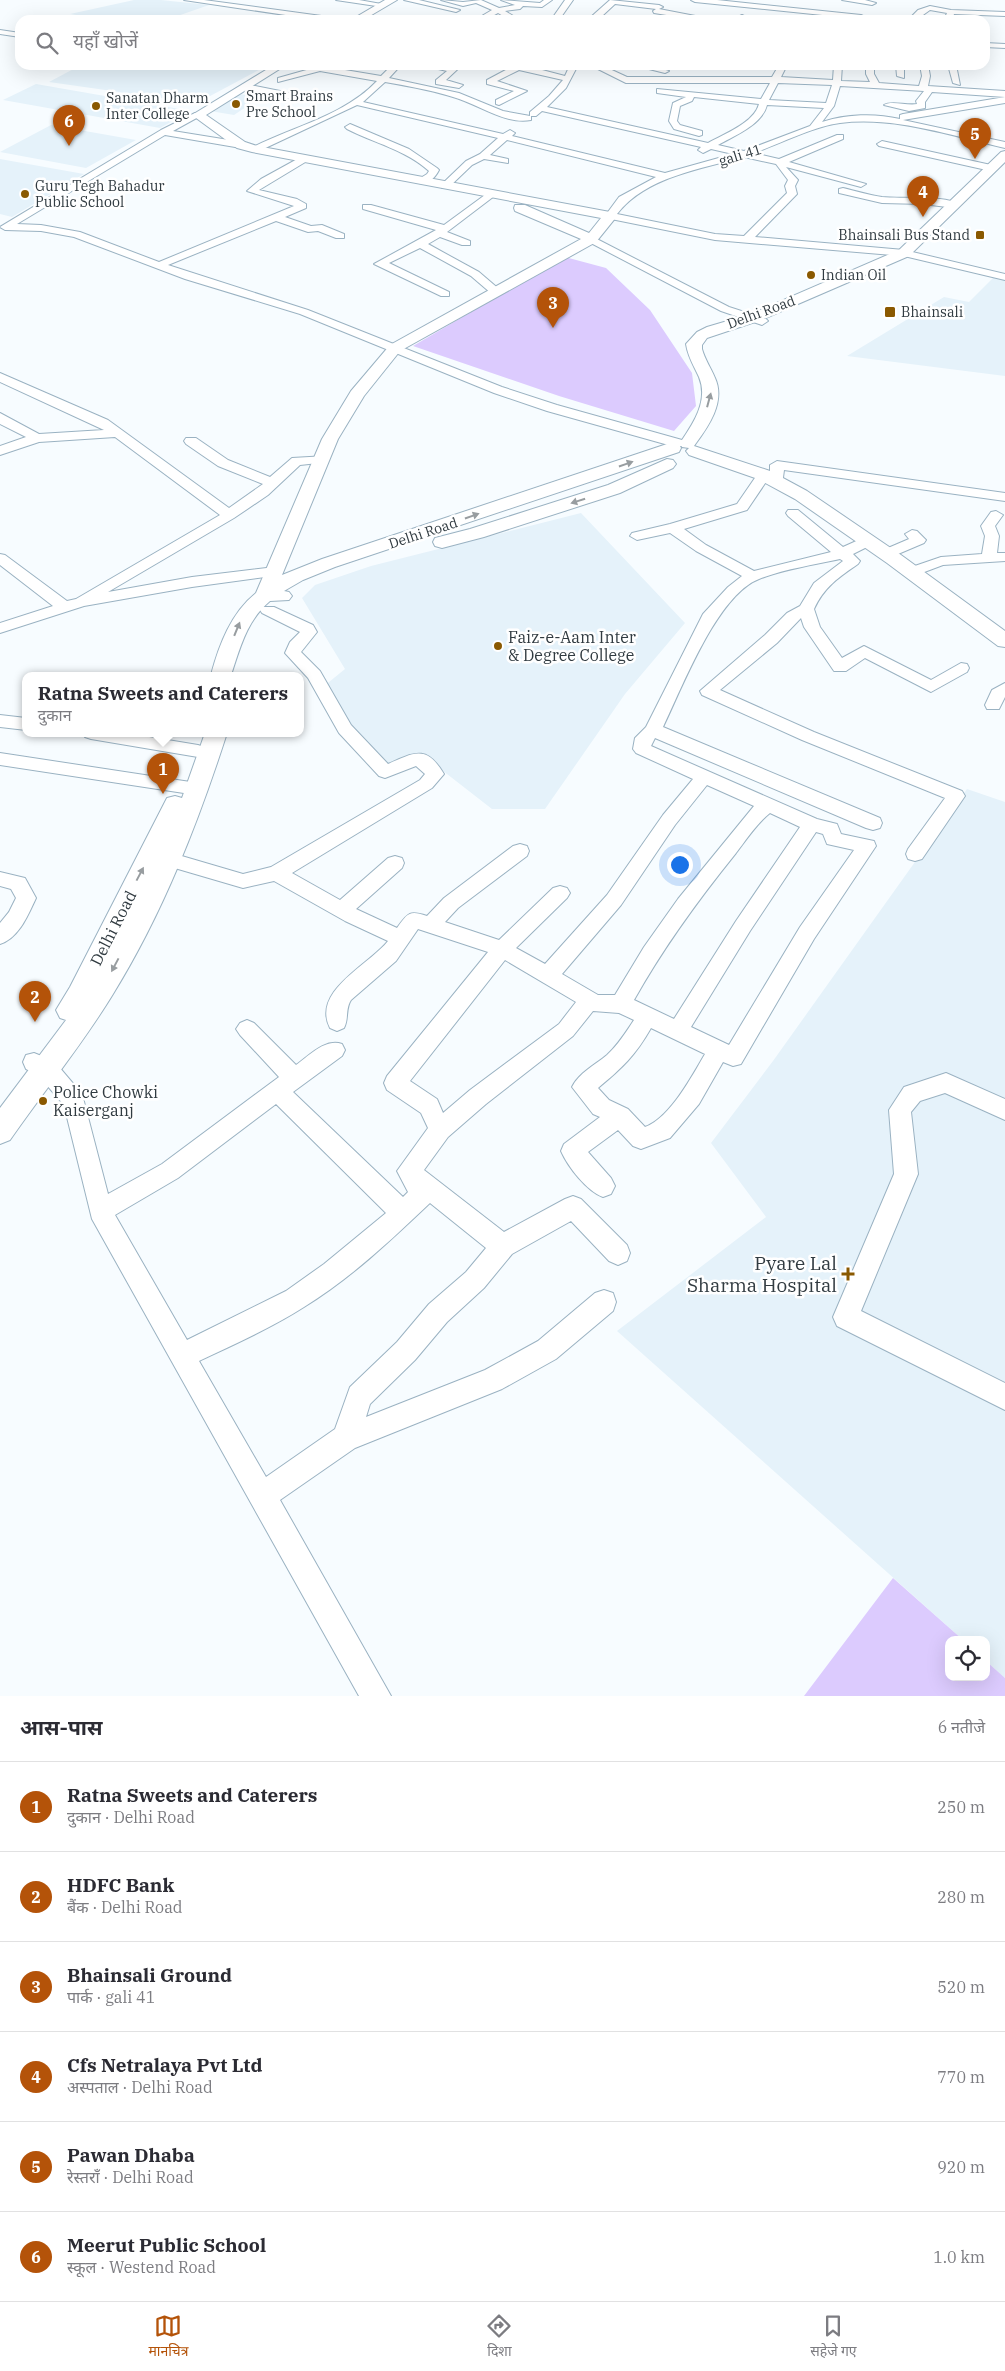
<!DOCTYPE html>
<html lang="hi">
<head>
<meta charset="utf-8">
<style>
	:root { --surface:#fff; --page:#f7f7f7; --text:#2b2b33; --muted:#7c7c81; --line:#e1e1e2; --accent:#b45309 }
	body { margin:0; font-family:"IBM Plex Serif","Noto Sans Devanagari",serif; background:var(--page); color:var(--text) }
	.controls { position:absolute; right:15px; bottom:15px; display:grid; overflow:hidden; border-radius:10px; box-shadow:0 5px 20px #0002 }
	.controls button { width:45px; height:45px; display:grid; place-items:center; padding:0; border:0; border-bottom:1px solid var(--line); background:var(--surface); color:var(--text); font:25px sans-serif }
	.you { position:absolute; left:679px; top:864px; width:18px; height:18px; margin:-12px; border:4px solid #fff; border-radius:50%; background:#1a73e8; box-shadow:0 0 0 8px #1a73e833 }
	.badge { display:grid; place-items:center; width:32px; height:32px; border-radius:50%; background:var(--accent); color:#fff; font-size:16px; font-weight:700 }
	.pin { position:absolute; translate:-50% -41px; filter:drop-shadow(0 1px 2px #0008) }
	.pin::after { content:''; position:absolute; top:26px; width:18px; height:15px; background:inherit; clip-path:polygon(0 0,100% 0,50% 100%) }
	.popup { position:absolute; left:22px; top:672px; width:282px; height:65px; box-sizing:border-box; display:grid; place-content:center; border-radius:10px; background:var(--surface); filter:drop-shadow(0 1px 4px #0005); font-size:16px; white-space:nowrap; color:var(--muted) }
	.popup b { font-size:19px; color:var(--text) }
	.popup::after { content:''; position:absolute; left:50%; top:100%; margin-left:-10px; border:10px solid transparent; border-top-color:var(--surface) }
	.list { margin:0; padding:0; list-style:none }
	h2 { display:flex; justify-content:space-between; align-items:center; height:65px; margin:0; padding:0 20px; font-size:21px }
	h2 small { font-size:16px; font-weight:400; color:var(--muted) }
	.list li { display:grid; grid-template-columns:32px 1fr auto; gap:15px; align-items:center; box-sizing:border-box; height:90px; padding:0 20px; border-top:1px solid var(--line) }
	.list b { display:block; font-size:19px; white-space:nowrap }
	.list p { margin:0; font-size:16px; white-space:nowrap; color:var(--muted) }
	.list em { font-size:16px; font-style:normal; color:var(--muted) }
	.icon { flex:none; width:28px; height:28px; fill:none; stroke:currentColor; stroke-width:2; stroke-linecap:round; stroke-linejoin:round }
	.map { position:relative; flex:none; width:1005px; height:1696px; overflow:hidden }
	.search { position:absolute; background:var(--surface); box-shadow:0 5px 20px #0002; left:15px; right:15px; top:15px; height:55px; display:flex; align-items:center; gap:12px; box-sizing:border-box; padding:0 18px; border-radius:15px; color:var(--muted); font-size:19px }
	.sheet { height:605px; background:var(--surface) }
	nav { display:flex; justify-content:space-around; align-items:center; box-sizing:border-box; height:70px; border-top:1px solid var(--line); background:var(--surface); font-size:14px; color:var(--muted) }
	nav a { display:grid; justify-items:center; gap:2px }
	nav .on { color:var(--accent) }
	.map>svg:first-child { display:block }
	.built { fill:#e5f2fa }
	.green { fill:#dccbfe }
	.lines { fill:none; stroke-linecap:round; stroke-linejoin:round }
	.minor-casing { stroke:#9ab2c2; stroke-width:2 }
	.major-casing { stroke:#9ab2c2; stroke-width:2 }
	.minor { fill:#fff; fill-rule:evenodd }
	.major { fill:#fff; fill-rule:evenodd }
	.oneway { fill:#989da0 }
	.poi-dot { fill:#8a5901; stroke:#fff; stroke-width:2 }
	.labels { text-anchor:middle; stroke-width:5; stroke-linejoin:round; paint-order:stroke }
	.far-poi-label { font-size:14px; fill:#313b41; stroke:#fff; text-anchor:start }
	.far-street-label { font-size:14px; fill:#313b41; stroke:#fff }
	.poi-label { font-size:16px; fill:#313b41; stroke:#fff; text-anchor:start }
	.street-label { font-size:16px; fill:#313b41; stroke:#fff }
	.near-poi-label { font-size:19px; fill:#313b41; stroke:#fff; text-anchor:end }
</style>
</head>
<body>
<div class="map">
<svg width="1005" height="1696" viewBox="0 0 1005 1696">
	<rect width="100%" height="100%" fill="#f7fcff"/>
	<path class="built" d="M134 0H161L209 5 166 20H106L70 14Z
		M81 65H268L197 103 49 82Z
		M36 84 191 111 160 128 3 100Z
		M239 94 261 97 234 115 210 111Z
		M51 125 136 140 86 168 0 152Z
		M0 159 84 174 12 217 0 214Z
		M994 277 1005 280V376L847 356 944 297 969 302Z
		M581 513 685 623 625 694 545 809H492L420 753 387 768 318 691 345 669 302 598 315 585 371 566Z
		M967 789 1005 802V1678L986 1661V1640H963L617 1331 766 1217 711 1143 773 1061Z"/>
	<path class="green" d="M565 257 606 268 650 310 692 373 696 406 674 431 559 396 413 346Z
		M893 1578 963 1640H949V1677H986V1661L1005 1678V1696H804Z"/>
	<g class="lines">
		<g class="minor-casing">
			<path id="minor" d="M184 0H204L336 18 340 20H319Z
				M336 0H359L387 5 383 7Z
				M404 0H419L460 10 456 12Z
				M441 0 463 2 481 0 499 8 515 5 501 0 540 3 544 0H552L542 7 523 6 520 9 505 11 520 20H510L498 13 485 20H475L492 10 476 3 463 6Z
				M565 0H573L559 20H551Z
				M610 0 659 5 663 7 659 9 716 20H698L654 13 653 11 656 9 615 4 601 17 611 20H592V16Z
				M691 0H717L861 15 865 17 861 19 695 2Z
				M842 0H865L876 3 872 5Z
				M930 6 951 10 1005 12V16L954 14 952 20H944L947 13 930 10 916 20H908L918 10Z
				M742 15 746 17 745 19 732 20Z
				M0 30 20 33V37L0 34Z
				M985 43 1005 44V48L985 47Z
				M299 65H315L381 76 392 65H401L389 78 459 93 503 111 530 116V112L549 96 563 80 519 70 497 81 527 91 499 105 496 104V100L514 91 487 84V80L515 65H523L565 76 570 65H578L566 88 547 107 708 143C724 134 754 123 759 104L694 97 692 101 680 106 677 121 680 125 702 131V135L699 136 674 129 669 121 673 103 686 97 657 93V89L761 99 770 83H626L590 65H601L627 77H772L779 65H787L781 77 833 80 834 65H842L841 81 870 82 866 74V65H874V74L879 83 919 86 922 76 920 65H928L930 76 928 86 1005 91V97L932 92 925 102V108L909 111 884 105C891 100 907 106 917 104L916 101 924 91 840 86 834 106 822 122C846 114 875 113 900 119V115L903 114 1005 97V103L903 120 1005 142V148C952 136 895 116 840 123 815 126 779 144 754 153L779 159 837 135H843V139L789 162 866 184 861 187 786 167 798 180 795 186 797 194 755 237 904 250 1005 274V280L904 256 715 240 606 218 605 216 619 197 656 177 507 140 490 155 508 159V163L484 159 472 165 448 188H442V184L466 161 480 154 498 138 357 105 259 151H253V147C295 126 345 115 377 81L320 71 278 82V78L310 69ZM385 82C408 86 431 90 453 97 478 104 505 125 531 120V116H536L542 111 701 147 698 150 703 153 711 149 733 154 665 173 512 136 515 133 510 130 503 134 363 102ZM778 83 832 85 826 103 769 100ZM767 105 824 108 810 126 744 151 718 145C734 136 762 125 767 105ZM744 157 776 164 788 180 785 186 787 193 744 236 715 234 617 214C645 177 701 169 744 157Z
				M421 65H462L446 80 463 85 459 88 436 84V80L447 71Z
				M633 65H649L669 71 665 73Z
				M896 65H904V78L897 76Z
				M948 65H956L960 85 953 83Z
				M245 84 290 93 294 96 290 99 242 89V85Z
				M195 113 202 115 173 131 241 142 246 145 241 148 165 135 17 224 41 225 80 232 159 262 294 206 247 191 261 179 301 157H307V161L259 190 297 199 306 204V208L285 217 311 226 322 225 344 234V238H336L318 231 308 232 276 221 168 265 308 310 502 387 557 405 682 440 684 443 682 446H672L547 411 494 393 300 314 185 279 74 237 41 231 5 230 0 227 161 130Z
				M350 124 409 149 437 168 439 170C435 178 428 185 419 183V179L427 174 429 171C406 150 374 143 347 129L345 127Z
				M882 141 991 165 996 168 991 171 879 146 877 144Z
				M843 188C856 191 869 195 882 197 899 199 949 195 960 205L955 208 923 204 882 203 839 193V189Z
				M489 192 494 195 493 197 447 232 470 241V245H462L440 237 428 244 479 272 500 290V294H492L471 276 420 248 389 263 449 292V296H441L374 264 436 230 363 209V205H371L444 225Z
				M591 236 729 307 766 319 768 321 762 325 721 311 587 241V237Z
				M0 373 108 420 229 508 263 484 218 466 186 444 184 441 186 438H196L228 460 270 477 292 458 327 456 329 459 327 462 300 465 268 495 234 518 108 592 192 577 275 567 280 569 283 572 280 575 192 587 84 606 0 633V623L53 606 0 565V554L5 555 67 601 76 599 220 515 115 437 39 442 0 455V446L26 437 0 424V413L39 434 104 430 0 382Z
				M777 461 1005 493V501L784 470 782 485H772L770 476 747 510 684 529 706 545 754 571 831 552 788 516 786 513 788 510H798L843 547 863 538H873L875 541 873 544 853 554 860 561 858 564C839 577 824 587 814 609L820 627 842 658 864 646 931 680 961 663 967 664 969 668 967 672 931 692 865 658 846 671H834L804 627 801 618 777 643 720 690 814 732 962 791 965 796 922 859 915 861 908 859 906 854 908 849 945 798 802 740 702 695 700 691 765 635 787 613 800 606 814 583 843 561 840 559C814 565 784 569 759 579 717 595 682 688 663 727L880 818 882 823 880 828 873 830 866 828 655 738 651 746 817 819 837 824 841 834 874 841 876 846 814 939 741 1064 733 1066 723 1062 699 1104 670 1138 641 1149 633 1146 618 1130 588 1152 611 1178 615 1186 611 1194 603 1197C587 1191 568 1167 561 1151L564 1144 600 1117 593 1114 572 1087C579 1073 595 1065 607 1055 618 1045 626 1032 634 1020L619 1013 593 1011 573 1036 486 1104 448 1137 424 1170 504 1232 565 1199 573 1196 581 1199 627 1245 630 1253 627 1261 618 1265 609 1261 571 1221 512 1254 484 1288 447 1322 415 1360 370 1404 366 1417 485 1370 538 1341 595 1293 604 1290 613 1293 616 1302 613 1311 556 1359 502 1389 355 1448 280 1500 391 1696H359L92 1219 64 1105 38 1075 26 1069 23 1062 26 1055 34 1053 54 1061 82 1094 108 1194 162 1164 279 1077 240 1035 236 1029 240 1023 247 1020 254 1023 296 1065C309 1056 325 1038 342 1044L345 1050 342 1056 293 1092 403 1197 408 1192 397 1171 428 1128 421 1113 387 1090 384 1083 387 1076 488 952 418 929 396 961 351 1000C345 1009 349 1019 344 1028L337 1031 330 1028C311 991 369 965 388 941L345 921 274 881 243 888 161 864 159 859 161 854 168 852 243 874 271 867 420 780 425 774 416 766 385 778 379 776 339 733 308 678 285 653 290 642 300 632 262 613 260 610 262 607H274L313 625 317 632 301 652 320 671 351 725 388 764C414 753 426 744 444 774L432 788 292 873 340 900 388 858 395 856 402 858 404 863 402 868 356 909 397 928C408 913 409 910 427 916L444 898 513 846 520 844 527 846 529 851 527 856 458 908 445 922 499 940 553 888 560 886 567 888 570 893 567 898 516 948 545 964 607 895 663 815 693 779 636 753 633 749 635 738 646 727 703 614 728 587 742 576 696 551 670 533 637 540 630 536 632 533 670 524 737 504 759 472 764 471 770 474V465ZM707 785 754 806 678 899 644 947 615 995H598L562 974 621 905 675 825ZM770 813 800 827 736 921 674 1019 634 1000C663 948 698 900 736 853 746 840 757 823 770 813ZM816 832 823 834 827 844 854 850 800 927 729 1045 691 1027 750 931ZM505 960 576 1002 559 1024 470 1090 443 1113 437 1099 410 1081ZM651 1028 705 1054C692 1076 670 1118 645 1127L628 1109 609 1100 598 1088C622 1068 635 1056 651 1028ZM276 1104 386 1213 324 1264 286 1291 187 1340 115 1215 178 1178ZM430 1203 486 1248 466 1272 429 1304 397 1342 350 1387 335 1429 266 1477 199 1361C235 1344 271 1328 304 1307 351 1278 391 1240 430 1203Z
				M996 511 1003 515 995 526 999 536 997 553H1005V561L943 565 911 577 903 572 906 569 941 557 982 554 985 536 981 526 991 512Z
				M912 530 917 531 926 540 924 543 891 557H881L879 554 881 551 909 539 905 534Z
				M1005 683V697L999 709H987L985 705 992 690Z
				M0 715 26 718V730L0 727Z
				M82 733H125L198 745 204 747 207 751 204 755 198 757 91 739 85 737Z
				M0 753 197 783 203 784 206 789 203 794 197 795 0 765Z
				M0 872 25 878 36 898C28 915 19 938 0 944V923L9 912 16 898 11 889 0 886Z
				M946 1073 1005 1099V1120L945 1093 920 1101 911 1112 918 1174 861 1311 1005 1383V1410L837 1326 833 1317 894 1174 889 1110 904 1087Z"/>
		</g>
		<g class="major-casing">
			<path id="major" d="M385 0H397L363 20H351Z
				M274 65H286L206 115 245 142 257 146 610 212 617 216 596 242 400 351 364 396 338 439 282 575 322 559 667 444H679L681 448 679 452 335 567 303 580 284 591 289 592 292 596 289 600 270 601C247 620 240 648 231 675H211C219 645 231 613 256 593L322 439 351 391 390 345 581 239 515 211 514 208 515 205H525L589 233 601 218 252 152 237 148 192 115Z
				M1005 151V162L909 256 761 320 707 338 702 345V349C705 360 711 368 715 378 726 402 708 427 694 446L770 471 807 491 901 555 1005 631V647L998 646 887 563 795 499 758 479 689 455 686 451 689 448 682 447 680 443C693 424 709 401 699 377 694 366 688 357 686 344L697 332 707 327 751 314 899 250 1001 152Z
				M667 459 673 460 676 464 673 468 620 493 484 537 442 548 435 546 433 542 435 538 470 529 608 485Z
				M205 733H227C198 823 163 913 113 994 82 1045 44 1091 10 1140L0 1144V1108L66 1020 60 1018 56 1010 70 987 167 798 175 796 182 798Z"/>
		</g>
		<use href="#minor" class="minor"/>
		<use href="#major" class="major"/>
	</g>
	<defs><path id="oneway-solid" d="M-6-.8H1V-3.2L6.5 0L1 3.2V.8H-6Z" transform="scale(1.25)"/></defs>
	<g class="oneway">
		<use href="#oneway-solid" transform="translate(709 400) rotate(-75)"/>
		<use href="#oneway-solid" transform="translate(626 464) rotate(-19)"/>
		<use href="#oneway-solid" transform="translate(578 501) rotate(162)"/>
		<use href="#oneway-solid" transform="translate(472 516) rotate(-19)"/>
		<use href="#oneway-solid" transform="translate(237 629) rotate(-68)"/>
		<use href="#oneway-solid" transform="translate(140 874) rotate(-62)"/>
		<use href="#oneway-solid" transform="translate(115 965) rotate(118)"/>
	</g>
	<g class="poi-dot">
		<circle cx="236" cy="104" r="5"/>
		<circle cx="96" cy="106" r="5"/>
		<circle cx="25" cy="194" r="5"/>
		<rect x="975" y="230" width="10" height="10" rx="2.5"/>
		<circle cx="811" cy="275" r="5"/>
		<rect x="884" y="306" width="12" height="12" rx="2.5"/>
		<circle cx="498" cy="646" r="5"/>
		<circle cx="43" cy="1101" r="5"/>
		<path d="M845.5 1266.5h5v5h5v5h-5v5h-5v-5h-5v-5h5z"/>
	</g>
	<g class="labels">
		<g class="far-poi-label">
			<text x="246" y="101">Smart Brains<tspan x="246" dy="16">Pre School</tspan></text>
			<text x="106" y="103">Sanatan Dharm<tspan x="106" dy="16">Inter College</tspan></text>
			<text x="35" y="191">Guru Tegh Bahadur<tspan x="35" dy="16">Public School</tspan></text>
			<text x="970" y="240" text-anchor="end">Bhainsali Bus Stand</text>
			<text x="821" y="280">Indian Oil</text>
			<text x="901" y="317">Bhainsali</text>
		</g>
		<g class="far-street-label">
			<text transform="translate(740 155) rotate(-17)" y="5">gali 41</text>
			<text transform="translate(761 312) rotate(-20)" y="5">Delhi Road</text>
			<text transform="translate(423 533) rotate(-18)" y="5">Delhi Road</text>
		</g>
		<g class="poi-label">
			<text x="508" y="643">Faiz-e-Aam Inter<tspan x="508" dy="18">&amp; Degree College</tspan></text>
			<text x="53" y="1098">Police Chowki<tspan x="53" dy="18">Kaiserganj</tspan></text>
		</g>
		<g class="street-label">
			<text transform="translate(113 928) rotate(-63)" y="6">Delhi Road</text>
		</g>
		<g class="near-poi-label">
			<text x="837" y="1270">Pyare Lal<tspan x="837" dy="22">Sharma Hospital</tspan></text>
		</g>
	</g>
</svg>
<div class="controls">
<button><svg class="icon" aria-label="locate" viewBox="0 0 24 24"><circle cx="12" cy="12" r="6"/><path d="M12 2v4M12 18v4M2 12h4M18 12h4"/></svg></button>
</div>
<div class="you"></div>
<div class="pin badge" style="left:163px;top:794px">1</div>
<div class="popup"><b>Ratna Sweets and Caterers</b>दुकान</div>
<div class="pin badge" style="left:35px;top:1022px">2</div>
<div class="pin badge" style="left:553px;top:328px">3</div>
<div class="pin badge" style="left:923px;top:217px">4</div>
<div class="pin badge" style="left:975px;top:159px">5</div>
<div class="pin badge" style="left:69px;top:146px">6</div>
<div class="search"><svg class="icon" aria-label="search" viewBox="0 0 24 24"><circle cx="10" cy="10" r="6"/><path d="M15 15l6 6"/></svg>यहाँ खोजें</div>
</div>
<section class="sheet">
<h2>आस-पास<small>6 नतीजे</small></h2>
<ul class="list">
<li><span class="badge">1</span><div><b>Ratna Sweets and Caterers</b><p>दुकान · Delhi Road</p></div><em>250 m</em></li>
<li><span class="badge">2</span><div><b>HDFC Bank</b><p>बैंक · Delhi Road</p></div><em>280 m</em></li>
<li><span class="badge">3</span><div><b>Bhainsali Ground</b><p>पार्क · gali 41</p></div><em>520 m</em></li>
<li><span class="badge">4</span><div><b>Cfs Netralaya Pvt Ltd</b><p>अस्पताल · Delhi Road</p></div><em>770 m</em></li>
<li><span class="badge">5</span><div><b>Pawan Dhaba</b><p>रेस्तराँ · Delhi Road</p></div><em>920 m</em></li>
<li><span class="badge">6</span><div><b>Meerut Public School</b><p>स्कूल · Westend Road</p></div><em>1.0 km</em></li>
</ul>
</section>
<nav>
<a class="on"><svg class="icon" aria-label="map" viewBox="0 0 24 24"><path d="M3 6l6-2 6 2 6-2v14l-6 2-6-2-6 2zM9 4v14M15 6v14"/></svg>मानचित्र</a>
<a><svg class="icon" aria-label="directions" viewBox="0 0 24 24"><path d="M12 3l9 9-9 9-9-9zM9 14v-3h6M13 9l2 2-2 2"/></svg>दिशा</a>
<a><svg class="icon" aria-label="saved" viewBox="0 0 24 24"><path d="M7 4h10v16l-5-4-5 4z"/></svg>सहेजे गए</a>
</nav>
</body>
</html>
